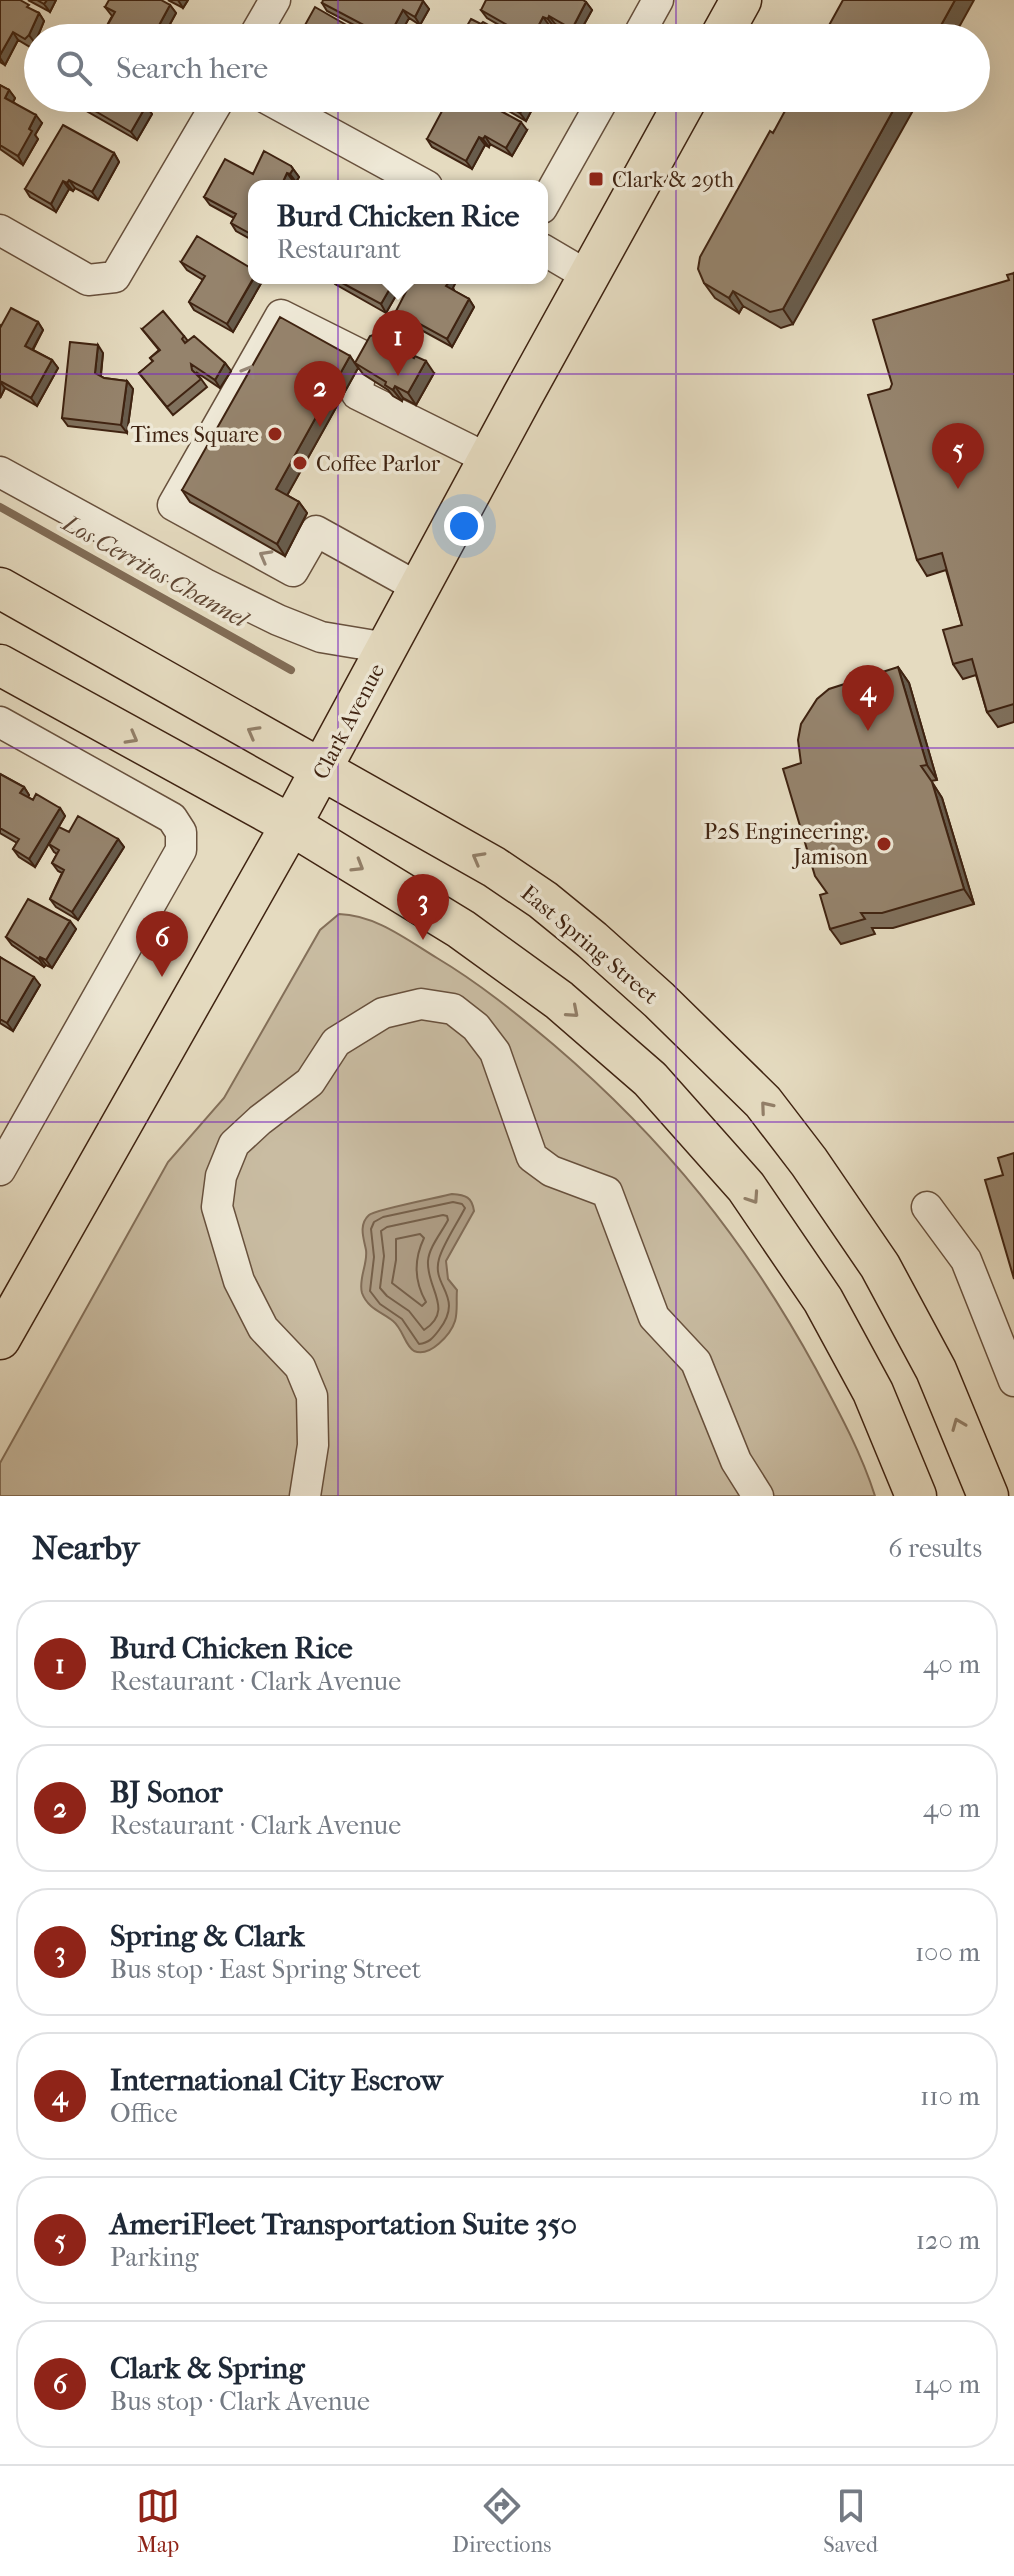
<!DOCTYPE html>
<html lang="en">
<head>
<meta charset="utf-8">
<style>
	:root { --surface:#fff; --page:#f2f2f3; --text:#1f2937; --muted:#747a83; --line:#e0e1e3; --accent:#8f2418 }
	body { margin:0; font-family:"IM FELL French Canon",serif; background:var(--page); color:var(--text) }
	.you { position:absolute; left:464px; top:526px; width:28px; height:28px; margin:-20px; border:6px solid #fff; border-radius:50%; background:#1a73e8; box-shadow:0 0 0 12px #1a73e833 }
	.badge { display:grid; place-items:center; width:52px; height:52px; border-radius:50%; background:var(--accent); color:#fff; font-size:26px; font-weight:700 }
	.pin { position:absolute; translate:-50% -66px; filter:drop-shadow(0 2px 4px #0008) }
	.pin::after { content:''; position:absolute; top:42px; width:28px; height:24px; background:inherit; clip-path:polygon(0 0,100% 0,50% 100%) }
	.popup { position:absolute; left:248px; top:180px; width:300px; height:104px; box-sizing:border-box; display:grid; place-content:center; border-radius:16px; background:var(--surface); filter:drop-shadow(0 2px 6px #0005); font-size:26px; white-space:nowrap; color:var(--muted) }
	.popup b { font-size:30px; color:var(--text) }
	.popup::after { content:''; position:absolute; left:50%; top:100%; margin-left:-16px; border:16px solid transparent; border-top-color:var(--surface) }
	.list { margin:0; padding:0; list-style:none }
	h2 { display:flex; justify-content:space-between; align-items:center; height:104px; margin:0; padding:0 32px; font-size:34px }
	h2 small { font-size:26px; font-weight:400; color:var(--muted) }
	.list li { display:grid; grid-template-columns:52px 1fr auto; gap:24px; align-items:center; box-sizing:border-box; height:128px; margin:0 16px 16px; padding:0 16px; border:2px solid var(--line); border-radius:32px }
	.list b { display:block; font-size:30px; white-space:nowrap }
	.list p { margin:0; font-size:26px; white-space:nowrap; color:var(--muted) }
	.list em { font-size:26px; font-style:normal; color:var(--muted) }
	.icon { flex:none; width:44px; height:44px; fill:none; stroke:currentColor; stroke-width:2; stroke-linecap:round; stroke-linejoin:round }
	.map { position:relative; flex:none; width:1014px; height:1496px; overflow:hidden }
	.search { position:absolute; background:var(--surface); box-shadow:0 8px 32px #0002; left:24px; right:24px; top:24px; height:88px; display:flex; align-items:center; gap:20px; box-sizing:border-box; padding:0 28px; border-radius:44px; color:var(--muted); font-size:30px }
	.sheet { height:968px; background:var(--surface) }
	nav { display:flex; justify-content:space-around; align-items:center; box-sizing:border-box; height:112px; border-top:2px solid var(--line); background:var(--surface); font-size:22px; color:var(--muted) }
	nav a { display:grid; justify-items:center; gap:4px }
	nav .on { color:var(--accent) }
	.map>svg:first-child { display:block }
	.green { fill:#c9bca2; stroke:#84705a; stroke-width:2 }
	.water { fill:#ad9c84; stroke:#816c56; stroke-width:2 }
	.lines { fill:none; stroke-linecap:round; stroke-linejoin:round }
	.shore { stroke:#76604a; stroke-width:2 }
	.stream { stroke:#816c56; stroke-width:8 }
	.minor-casing { stroke:#68513d; stroke-width:33 }
	.major-casing { stroke:#3f2311; stroke-width:43 }
	.minor { stroke:#eee8d6; stroke-width:30 }
	.major { stroke:#e5dbc0; stroke-width:40 }
	.wall { fill:#80715d; stroke:#3f2311; stroke-width:2 }
	.shaded-wall { fill:#685c4c; stroke:#3f2311; stroke-width:2 }
	.building { fill:#95836c; stroke:#3f2311; stroke-width:2 }
	.oneway { stroke:#968674 }
	.oneway2 { stroke:#927f68 }
	.grid { fill:none; stroke:#7b2cbf; stroke-width:2; stroke-opacity:0.55 }
	.poi-dot { fill:#8f2418; stroke:#eee8d6; stroke-width:3 }
	.labels { text-anchor:middle; stroke-width:7; stroke-linejoin:round; paint-order:stroke }
	.poi-label { font-size:22px; fill:#3f2311; stroke:#eee8d6; text-anchor:start }
	.street-label { font-size:22px; fill:#3f2311; stroke:#eee8d6 }
	.water-label { font-size:24px; font-style:italic; fill:#604734; stroke:#eee8d6 }
</style>
</head>
<body>
<div class="map">
<svg width="1014" height="1496" viewBox="0 0 1014 1496">
	<rect width="100%" height="100%" fill="#e5dbc0"/>
	<filter id="stains"><feTurbulence type="fractalNoise" baseFrequency=".0025" numOctaves="4"/><feColorMatrix values="0 0 0 0 .2 0 0 0 0 .09 0 0 0 0 .02 0 0 0 .5 -.17"/></filter>
	<radialGradient id="worn" r=".72"><stop offset=".6" stop-color="#630" stop-opacity="0"/><stop offset="1" stop-color="#630" stop-opacity=".3"/></radialGradient>
	<path class="green" d="M339 914C375 915 406 939 437 958 479 983 517 1014 554 1045 665 1140 746 1241 816 1369 838 1410 861 1452 875 1496H0V1463L168 1162 224 1098 320 930Z"/>
	<path class="water" d="M452 1194C466 1195 472 1197 474 1211L446 1261 448 1279 457 1290C456 1299 458 1311 455 1321 451 1334 430 1358 414 1351 405 1346 403 1329 393 1321 382 1312 368 1309 362 1293 358 1279 368 1264 366 1250 364 1239 358 1225 369 1215 374 1210 441 1197 452 1194Z"/>
	<g class="lines">
		<path class="shore" d="M453 1202 462 1204 465 1208C458 1222 443 1244 439 1259 431 1287 465 1296 439 1330 433 1338 429 1343 419 1344L402 1319 380 1304 370 1291 374 1257 371 1229 374 1222 383 1217Z
			M443 1215 447 1216 448 1220C442 1232 429 1247 428 1261 426 1288 455 1310 424 1330L409 1311 387 1296 380 1288 384 1256 381 1231 387 1227Z
			M420 1234 424 1238C414 1259 414 1281 426 1302L422 1306 392 1283 396 1260V1239Z"/>
		<path class="stream" d="M0 507 291 670"/>
		<g class="minor-casing">
			<path id="minor" d="M253 38 275 0
				M637 38 658 0
				M266 98 427 186
				M542 208 604 98
				M0 230 88 280 115 277 220 98
				M542 249 588 276
				M0 472 205 584 278 620 321 637 387 648
				M419 588 316 531 293 571 173 505 281 315 363 356 357 394 488 459
				M0 722 172 818 181 832V850L0 1170
				M927 1207 966 1260 1014 1381
				M305 1496 313 1445 312 1396 300 1367 263 1328 239 1281 217 1207 221 1176 234 1144 260 1120 310 1082 336 1042 383 1013 421 1004 453 1009 476 1027 495 1052 532 1157 551 1171 607 1192 654 1317 696 1362 736 1461 758 1496"/>
		</g>
		<g class="major-casing">
			<path id="major" d="M720 38 741 0
				M0 588 494 867 543 900 592 940 659 1000 763 1102 809 1162 880 1266 936 1370 988 1496
				M0 665 291 825 461 929 559 1000 650 1079 746 1187 823 1300 873 1392 916 1496
				M0 1339 291 825 523 395 687 98"/>
		</g>
		<use href="#minor" class="minor"/>
		<use href="#major" class="major"/>
	</g>
	<path class="wall" d="M0 0 32 10 39 13 44 21 35 43 30 47 18 40 5 65 0 62Z
		M28 0H56L50 12Z
		M168 0H188L183 8Z
		M423 1 429 9 420 25 409 18 398 38H379L327 11 322 3Z
		M586 2 592 10 577 37 555 24 554 27 549 25 542 38H521L487 18 481 10Z
		M170 5 176 13 164 35 166 38H104L102 35 112 16 105 7Z
		M0 85 9 90 15 98 13 102 42 123 35 135 38 139 23 165 0 149Z
		M61 98H132L146 106 152 114 137 140 74 104 73 106Z
		M486 98H538L526 121Z
		M527 130 512 156 490 144 489 147 485 145 472 169 432 147 427 139Z
		M773 133 793 324 781 328 743 306 739 313 715 298 704 283Z
		M114 153 119 162 98 200 75 188 73 191 69 189 56 212 30 197 25 189Z
		M291 166 299 177 296 182 293 181 291 186H254V241L236 231 231 223 234 218 210 205 204 197 253 174Z
		M181 262 263 280 233 332 194 310 189 302 203 280 187 270Z
		M1014 273V722L998 727 987 712 976 675 963 679 953 664 962 625 946 570 927 576 917 560 890 389 1009 280Z
		M331 278H406L386 313 335 284Z
		M453 288 454 291 469 299 474 307 452 347 401 319 396 311Z
		M38 322 43 330 33 350 52 360 58 368 37 406 5 388 0 398V325L1 326Z
		M142 329 184 336 188 341 225 363 231 371 220 388 196 372 207 387 173 415 139 373 153 362 150 358 159 350Z
		M103 353 101 376 104 378 127 381 133 389 127 433 68 426 62 418Z
		M350 356 358 368 287 495 299 502 307 513 285 556 190 502 182 490Z
		M355 363 434 373 416 405 403 398 402 401 393 396 388 390 363 374Z
		M898 667 909 683 937 780 931 781 942 798 974 904 893 928H872L875 934 841 944 830 929 827 893 801 763Z
		M0 774 24 787 29 795 28 797 33 800 60 808 65 816 35 867 19 857 13 849 17 843 0 833Z
		M69 832 118 839 124 847 78 920 56 907 50 899 62 873 58 871 52 863 57 854 54 852 49 844Z
		M70 921 76 929 52 968 46 965 44 967 12 945 6 937Z
		M0 957 40 985 13 1031 0 1023Z"/>
	<path class="shaded-wall" d="M47 0H56L50 12 44 4Z
		M178 0H188L183 8Z
		M955 0H974L953 38H934Z
		M423 1 429 9 420 25 415 17Z
		M586 2 592 10 577 37 572 29Z
		M170 5 176 13 164 35 166 38H162L157 29Z
		M403 10 409 18 398 38H388Z
		M39 13 44 21 35 43 29 35Z
		M549 16 555 24 554 27 548 19Z
		M543 17 549 25 542 38H532Z
		M13 32 18 40 5 65 0 58V55Z
		M9 90 15 98 11 106 5 98Z
		M352 98H360L357 104Z
		M528 98H538L526 121 520 113Z
		M900 98H920L793 324 783 309Z
		M146 106 152 114 137 140 131 132Z
		M36 115 42 123 35 135 38 139 23 165 18 156 29 129Z
		M521 122 527 130 512 156 506 148Z
		M485 136 490 144 489 147 483 139Z
		M479 137 485 145 472 169 466 161Z
		M114 153 119 162 98 200 92 192Z
		M293 169 299 177 296 182 290 174Z
		M287 173 293 181 291 186H281Z
		M69 180 75 188 73 191 67 183Z
		M63 181 69 189 56 212 51 204Z
		M254 224V240L249 233Z
		M254 278H261L263 280 233 332 227 324Z
		M396 278H406L386 313 381 304Z
		M448 278H458L453 288 454 290 452 294 446 286Z
		M733 291 743 306 739 313 729 298Z
		M469 299 474 307 452 347 447 339Z
		M38 322 43 330 30 354 25 346Z
		M98 345 103 353 100 381 95 373Z
		M350 356 358 368 284 501 276 489Z
		M52 360 58 368 37 406 31 398Z
		M426 361 434 373 416 405 408 393Z
		M225 363 231 371 220 388 215 380Z
		M127 381 133 389 127 433 121 425Z
		M0 382 5 388 0 398Z
		M395 386 403 398 402 401 393 390Z
		M299 502 307 513 285 556 277 544Z
		M898 667 909 683 937 780 927 765Z
		M932 782 942 798 974 904 964 889Z
		M24 787 29 795 26 801 20 793Z
		M60 808 65 816 35 867 29 859Z
		M118 839 124 847 78 920 72 912Z
		M70 921 76 929 52 968 46 960Z
		M40 957 46 965 44 967 39 959Z
		M34 977 40 985 13 1031 7 1023Z"/>
	<path class="building" d="M0 0H20L29 5 27 7 39 13 29 35 25 39 13 32 0 55Z
		M37 0H47L44 4Z
		M109 0H161L170 5 157 29 161 32 160 35 166 38H107L102 35 115 12 105 7Z
		M323 0H421L423 1 415 17 403 10 388 38 322 3Z
		M486 0H583L586 2 572 29 549 16 548 19 543 17 532 38H530L481 10Z
		M843 0H955L934 38H822Z
		M315 7 369 38H308L300 34Z
		M471 19 481 24 483 22 512 38H460Z
		M0 85 9 90 5 98 36 115 29 129 32 131 18 156 0 145Z
		M73 98H132L146 106 131 132Z
		M449 98H477L521 122 506 148 485 136 483 139 479 137 466 161 427 139Z
		M494 98H528L520 113Z
		M792 98H900L783 309 770 312 733 291 729 298 704 283 698 269 700 257 770 131 773 133Z
		M63 125 114 153 92 192 69 180 67 183 63 181 51 204 25 189Z
		M264 151 291 166 293 169 290 174 287 173 281 186H254V224L249 233 231 223 236 214 204 197 225 159 253 174Z
		M197 236 254 270V277L227 324 189 302 205 276 181 262Z
		M1014 273V704L987 712 972 659 953 664 943 630 962 625 942 553 917 560 868 395 890 389 892 384 873 320 1009 280 1007 275Z
		M333 278H396L381 304Z
		M413 278H448L447 281 449 282 446 286 469 299 447 339 396 311Z
		M11 308 38 322 25 346 52 360 31 398 0 381V328Z
		M163 311 184 336 182 339 185 343 194 336 225 363 215 380 191 364 192 370 201 379 167 407 139 373 153 361 150 358 160 350 142 329Z
		M280 317 350 356 276 489 299 502 277 544 182 490Z
		M373 335 414 358 415 356 426 361 408 393 395 386 393 390 385 385 386 382 355 363 370 336Z
		M70 342 98 345 95 373 104 378 127 381 121 425 62 418Z
		M898 667 927 765 921 766 932 782 964 889 882 913H861L865 919 830 929 820 895 827 893 815 876 783 769 801 763 798 740 801 724 817 699 829 689Z
		M0 774 24 787 20 793 33 800 36 794 60 808 29 859 13 849 19 839 0 828Z
		M78 816 118 839 72 912 50 899 64 870 52 863 59 850 49 844 59 827 69 832Z
		M28 899 70 921 46 960 40 957 39 959 6 937Z
		M0 957 34 977 7 1023 0 1019Z
		M1014 1153V1279L985 1180 1003 1175 998 1158Z"/>
	<defs><path id="oneway-chevron" d="M-2-3.5L2.5 0L-2 3.5" fill="none" stroke-width="1.6" stroke-linecap="round" stroke-linejoin="round" transform="scale(2)"/></defs>
	<g class="oneway">
		<use href="#oneway-chevron" transform="translate(249 371) rotate(-60)"/>
		<use href="#oneway-chevron" transform="translate(265 556) rotate(-151)"/>
	</g>
	<g class="oneway2">
		<use href="#oneway-chevron" transform="translate(253 732) rotate(-151)"/>
		<use href="#oneway-chevron" transform="translate(132 738) rotate(29)"/>
		<use href="#oneway-chevron" transform="translate(478 858) rotate(-151)"/>
		<use href="#oneway-chevron" transform="translate(358 866) rotate(31)"/>
		<use href="#oneway-chevron" transform="translate(573 1012) rotate(41)"/>
		<use href="#oneway-chevron" transform="translate(766 1107) rotate(-130)"/>
		<use href="#oneway-chevron" transform="translate(753 1198) rotate(56)"/>
		<use href="#oneway-chevron" transform="translate(958 1424) rotate(-112)"/>
	</g>
	<path class="grid" d="M338 0V38M676 0V38M338 98V1496M676 98V1496M0 374H1014M0 748H1014M0 1122H1014"/>
	<g class="poi-dot">
		<rect x="588" y="171" width="16" height="16" rx="4"/>
		<circle cx="275" cy="434" r="8"/>
		<circle cx="300" cy="463" r="8"/>
		<circle cx="884" cy="844" r="8"/>
	</g>
	<g class="labels">
		<g class="poi-label">
			<text x="612" y="187">Clark &amp; 29th</text>
			<text x="259" y="442" text-anchor="end">Times Square</text>
			<text x="316" y="471">Coffee Parlor</text>
			<text x="868" y="839" text-anchor="end">P2S Engineering.<tspan x="868" dy="25">Jamison</tspan></text>
		</g>
		<g class="street-label">
			<text transform="translate(348 721) rotate(-62)" y="8">Clark Avenue</text>
			<text transform="translate(590 944) rotate(40)" y="8">East Spring Street</text>
		</g>
		<g class="water-label">
			<text transform="translate(155 571) rotate(29)" y="8">Los Cerritos Channel</text>
		</g>
	</g>
	<rect width="100%" height="100%" filter="url(#stains)"/>
	<rect width="100%" height="100%" fill="url(#worn)"/>
</svg>
<div class="you"></div>
<div class="pin badge" style="left:398px;top:376px">1</div>
<div class="popup"><b>Burd Chicken Rice</b>Restaurant</div>
<div class="pin badge" style="left:320px;top:427px">2</div>
<div class="pin badge" style="left:423px;top:940px">3</div>
<div class="pin badge" style="left:868px;top:731px">4</div>
<div class="pin badge" style="left:958px;top:489px">5</div>
<div class="pin badge" style="left:162px;top:977px">6</div>
<div class="search"><svg class="icon" aria-label="search" viewBox="0 0 24 24"><circle cx="10" cy="10" r="6"/><path d="M15 15l6 6"/></svg>Search here</div>
</div>
<section class="sheet">
<h2>Nearby<small>6 results</small></h2>
<ul class="list">
<li><span class="badge">1</span><div><b>Burd Chicken Rice</b><p>Restaurant · Clark Avenue</p></div><em>40 m</em></li>
<li><span class="badge">2</span><div><b>BJ Sonor</b><p>Restaurant · Clark Avenue</p></div><em>40 m</em></li>
<li><span class="badge">3</span><div><b>Spring &amp; Clark</b><p>Bus stop · East Spring Street</p></div><em>100 m</em></li>
<li><span class="badge">4</span><div><b>International City Escrow</b><p>Office</p></div><em>110 m</em></li>
<li><span class="badge">5</span><div><b>AmeriFleet Transportation Suite 350</b><p>Parking</p></div><em>120 m</em></li>
<li><span class="badge">6</span><div><b>Clark &amp; Spring</b><p>Bus stop · Clark Avenue</p></div><em>140 m</em></li>
</ul>
</section>
<nav>
<a class="on"><svg class="icon" aria-label="map" viewBox="0 0 24 24"><path d="M3 6l6-2 6 2 6-2v14l-6 2-6-2-6 2zM9 4v14M15 6v14"/></svg>Map</a>
<a><svg class="icon" aria-label="directions" viewBox="0 0 24 24"><path d="M12 3l9 9-9 9-9-9zM9 14v-3h6M13 9l2 2-2 2"/></svg>Directions</a>
<a><svg class="icon" aria-label="saved" viewBox="0 0 24 24"><path d="M7 4h10v16l-5-4-5 4z"/></svg>Saved</a>
</nav>
</body>
</html>
